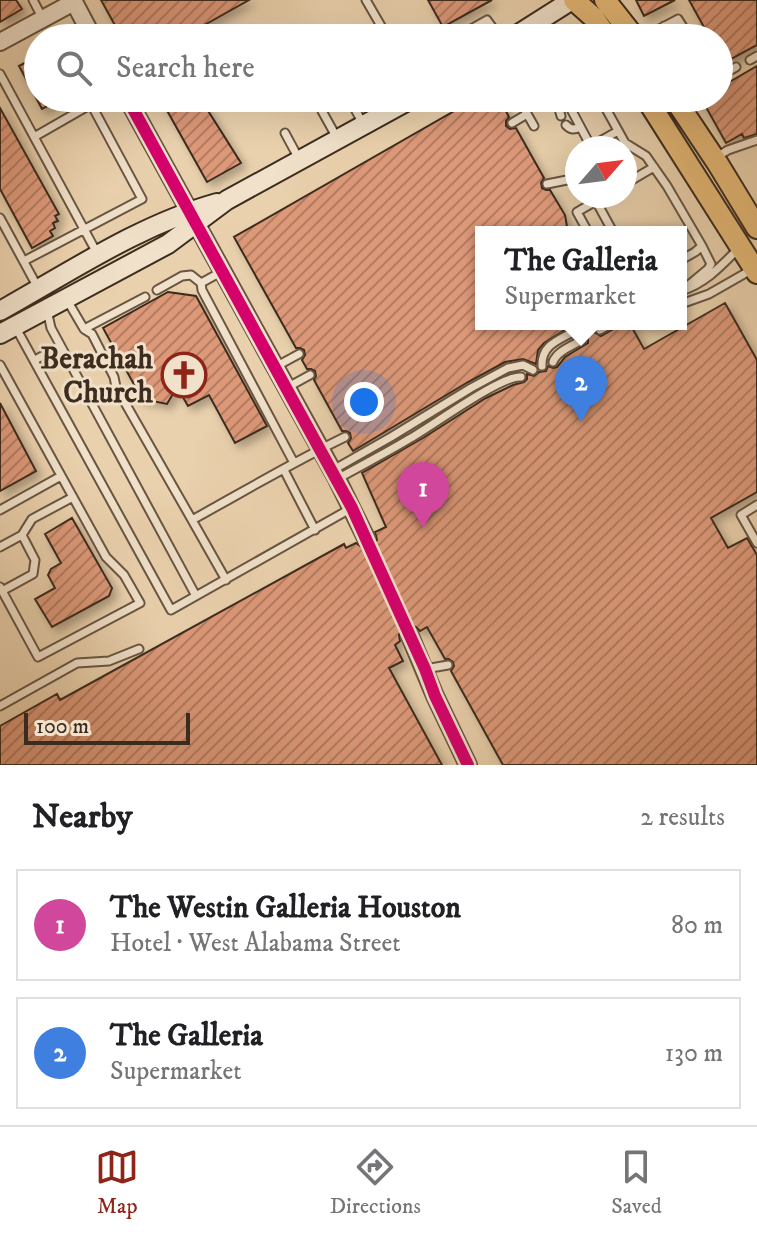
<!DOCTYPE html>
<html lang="en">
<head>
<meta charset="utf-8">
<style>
	:root { --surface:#fff; --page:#f2f2f2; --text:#202124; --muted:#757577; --line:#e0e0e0; --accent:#8f2418 }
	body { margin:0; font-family:"IM FELL DW Pica",serif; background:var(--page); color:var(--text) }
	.compass { position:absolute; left:565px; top:136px; width:72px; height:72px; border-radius:50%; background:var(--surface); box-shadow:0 8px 32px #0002; rotate:62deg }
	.scale { position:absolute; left:24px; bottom:20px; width:166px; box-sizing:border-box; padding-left:8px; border:4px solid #3c2c1f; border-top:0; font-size:22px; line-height:28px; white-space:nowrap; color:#3c2c1f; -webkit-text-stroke:6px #f1e1ca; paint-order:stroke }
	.you { position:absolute; left:364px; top:402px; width:28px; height:28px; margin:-20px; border:6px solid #fff; border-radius:50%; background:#1a73e8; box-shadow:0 0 0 12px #1a73e833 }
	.badge { display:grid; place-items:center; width:52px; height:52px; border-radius:50%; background:var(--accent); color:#fff; font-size:26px; font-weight:700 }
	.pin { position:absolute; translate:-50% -66px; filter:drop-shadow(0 2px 4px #0008) }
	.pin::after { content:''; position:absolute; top:42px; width:28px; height:24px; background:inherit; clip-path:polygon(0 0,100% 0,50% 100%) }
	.popup { position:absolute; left:475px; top:226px; width:212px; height:104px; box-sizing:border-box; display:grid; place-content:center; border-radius:0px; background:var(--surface); filter:drop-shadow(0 2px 6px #0005); font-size:26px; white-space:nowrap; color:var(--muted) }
	.popup b { font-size:30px; color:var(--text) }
	.popup::after { content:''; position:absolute; left:50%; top:100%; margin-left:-16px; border:16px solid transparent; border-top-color:var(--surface) }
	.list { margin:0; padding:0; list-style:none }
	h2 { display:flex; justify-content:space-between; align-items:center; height:104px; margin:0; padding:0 32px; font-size:34px }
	h2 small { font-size:26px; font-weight:400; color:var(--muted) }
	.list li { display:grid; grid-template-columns:52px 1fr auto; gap:24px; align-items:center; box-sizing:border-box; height:112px; margin:0 16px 16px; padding:0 16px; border:2px solid var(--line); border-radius:0px }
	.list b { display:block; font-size:30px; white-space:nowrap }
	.list p { margin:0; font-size:26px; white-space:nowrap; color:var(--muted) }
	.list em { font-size:26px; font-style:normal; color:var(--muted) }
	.icon { flex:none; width:44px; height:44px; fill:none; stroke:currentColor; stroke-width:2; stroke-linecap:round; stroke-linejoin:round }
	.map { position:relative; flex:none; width:757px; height:765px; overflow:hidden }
	.search { position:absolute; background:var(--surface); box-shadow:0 8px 32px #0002; left:24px; right:24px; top:24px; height:88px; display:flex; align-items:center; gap:20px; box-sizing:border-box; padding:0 28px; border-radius:44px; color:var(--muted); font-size:30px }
	.sheet { height:360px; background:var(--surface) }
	nav { display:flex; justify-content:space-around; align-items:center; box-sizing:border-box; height:112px; border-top:2px solid var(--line); background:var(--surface); font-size:22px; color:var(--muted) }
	nav a { display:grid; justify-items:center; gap:4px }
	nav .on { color:var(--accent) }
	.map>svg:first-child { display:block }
	.building { fill:url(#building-hatch); stroke:#3c2c1f; stroke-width:2; filter:url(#shadow) }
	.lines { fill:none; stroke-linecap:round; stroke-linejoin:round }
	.tertiary-tunnel { stroke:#c7b091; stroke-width:16; stroke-dasharray:16 8; stroke-linecap:butt }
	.service-casing { stroke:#685542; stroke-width:11 }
	.tertiary-casing { stroke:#685542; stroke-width:20 }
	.secondary-casing { stroke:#3c2c1f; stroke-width:22 }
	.primary-casing { stroke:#3c2c1f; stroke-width:24 }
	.service { stroke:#f1e1ca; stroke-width:7 }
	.tertiary { stroke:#f1e1ca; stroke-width:16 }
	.secondary { stroke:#f1e1ca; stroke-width:18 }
	.primary { stroke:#e5b876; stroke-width:20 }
	.cycleway-casing { stroke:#f1e1ca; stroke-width:17 }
	.cycleway { stroke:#d6006c; stroke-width:12 }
	.labels { text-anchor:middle; stroke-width:6; stroke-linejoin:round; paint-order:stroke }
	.poi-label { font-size:30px; font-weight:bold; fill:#3c2c1f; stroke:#f1e1ca; text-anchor:end }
</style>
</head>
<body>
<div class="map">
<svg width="757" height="765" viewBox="0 0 757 765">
	<defs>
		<pattern id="building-hatch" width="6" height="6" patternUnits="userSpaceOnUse" patternTransform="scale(2)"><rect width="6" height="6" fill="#dd9878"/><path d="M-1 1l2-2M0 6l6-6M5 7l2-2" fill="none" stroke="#b47c62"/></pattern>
		<filter id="shadow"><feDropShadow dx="5" dy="5" stdDeviation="4" flood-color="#0004"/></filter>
	</defs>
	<rect width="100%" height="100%" fill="#ead1ad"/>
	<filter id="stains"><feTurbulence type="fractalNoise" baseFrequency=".0025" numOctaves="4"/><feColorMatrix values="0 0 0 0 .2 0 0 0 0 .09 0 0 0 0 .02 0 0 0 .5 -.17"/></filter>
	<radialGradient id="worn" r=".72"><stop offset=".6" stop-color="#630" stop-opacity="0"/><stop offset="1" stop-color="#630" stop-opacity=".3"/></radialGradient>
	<path class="building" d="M0 0H16L22 9 0 22Z
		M101 0H249L181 38H122Z
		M428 0H492L443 27Z
		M636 0H675L644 16Z
		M689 0H757V45L724 63 719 54V38H710Z
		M38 56V98H63L42 109 19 66Z
		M757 66V134L744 138 742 134 726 143 701 98H719V88Z
		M160 98H200L241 163 207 182Z
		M477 98H499L509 117 506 121V126L510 129 516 128 544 178 541 183 542 188 546 190H550L565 215 568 232H481V324H574L544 343 538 350 536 364 523 359 505 362 468 382 353 451 348 443 351 438 350 433 346 431H342L314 380 316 376 315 371 311 369H307L302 360 305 355 304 350 300 348H296L234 237Z
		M0 108 59 214 55 216 58 221 53 223 55 228 50 231 53 236 32 248 0 189Z
		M168 292 196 296 267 426 235 443 209 395 188 406 177 387 167 404 137 398 136 388 103 328Z
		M725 303 757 360V492L711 518 728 548 747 538 757 555V765H503L451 671 454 666 453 662 449 659H445L427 627 420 631 416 627 411 625 402 629 399 635 400 641 395 645 403 661 389 668 442 765H0V726L57 694 60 700 344 544 346 548 356 543 364 549 372 547 377 540 375 532 386 527 362 473 423 438 486 398 513 385 524 382 527 379V374L534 376 539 372 546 371 548 366 553 368 557 367 565 357 588 343V338L581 334 582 327 578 324H596L594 332 601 336 622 324H630L644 349Z
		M0 403 36 471 0 491Z
		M72 518 112 588 109 596 52 627 35 599 55 588 48 575 51 569 61 563 45 534Z"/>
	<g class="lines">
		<path class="tertiary-tunnel" d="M366 538 410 636"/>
		<g class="service-casing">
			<path id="service" d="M33 0 43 19
				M366 0 388 38
				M664 26 672 38
				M455 38 487 20 500 38
				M642 38 678 19 690 38
				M750 60 757 56
				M0 74 98 255
				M719 77 736 67
				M349 98 363 124
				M518 98 534 126
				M565 98 588 141 593 145 618 131
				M600 98 625 143 646 156 667 186 702 246 695 252 681 260
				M322 111 337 138
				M561 116 559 109 566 100
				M512 123 527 114
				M566 125C571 130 574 130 580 127
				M285 133 299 159
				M34 137 102 98
				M715 158 728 150 757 140
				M547 184 577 178
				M625 184 654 167
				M605 196 596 201 613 232
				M0 218 37 286
				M588 232 577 212 596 201
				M24 261 142 199 91 104
				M221 272 201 283 202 290 294 463
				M690 284 708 269 711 264 702 246
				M157 290 182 276 191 275 201 283
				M681 291C706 283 721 266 739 248
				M67 300 84 329 92 334 114 377 116 387 192 520
				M681 304 709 294 751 270
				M47 310 51 328 196 596
				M16 328 171 610 350 509
				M84 329 145 297
				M600 330 611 324
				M35 360 60 346
				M553 362C557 351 572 346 582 340
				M0 365 106 557 124 575 140 603 38 657 0 587
				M277 366 299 354
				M542 366C541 344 560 340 576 330
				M288 387 310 375
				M284 470 315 530
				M333 470 391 437 471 388 508 368 523 365 533 370
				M339 478C362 465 386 453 409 439 431 427 501 375 521 377
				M757 505 741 515 757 543
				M0 510 61 476
				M0 547 22 535 32 519 73 497
				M226 580 192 520C243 492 293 462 345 437
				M2 591 33 574 35 560 22 535
				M425 669 448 665
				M0 706 77 663 109 661 139 649"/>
		</g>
		<g class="tertiary-casing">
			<path id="tertiary" d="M73 0 93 38
				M0 42 74 2
				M127 98 337 479 366 538
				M410 636 435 696 468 765"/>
		</g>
		<g class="secondary-casing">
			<path id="secondary" d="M512 38 572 0
				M0 311C70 272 139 225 217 203
				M0 334 168 244 227 200 413 98"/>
		</g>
		<g class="primary-casing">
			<path id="primary" d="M574 0 593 17 608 38
				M605 0 635 38
				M646 98 757 273
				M674 98 718 164 757 228"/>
		</g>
		<use href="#service" class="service"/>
		<use href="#tertiary" class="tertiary"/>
		<use href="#secondary" class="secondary"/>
		<use href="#primary" class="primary"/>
		<g class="cycleway-casing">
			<path id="cycleway" d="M127 98 352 508 425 669 435 696 468 765"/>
		</g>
		<use href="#cycleway" class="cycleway"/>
	</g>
	<defs>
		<g id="church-ring" transform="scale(2.3)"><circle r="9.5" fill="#f1e1ca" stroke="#8f2418" stroke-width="1.5"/><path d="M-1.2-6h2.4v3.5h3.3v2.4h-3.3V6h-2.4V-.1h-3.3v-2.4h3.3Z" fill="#8f2418"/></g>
	</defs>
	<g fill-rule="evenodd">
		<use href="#church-ring" x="184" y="375"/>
	</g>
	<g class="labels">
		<g class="poi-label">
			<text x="153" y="368">Berachah<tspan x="153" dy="34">Church</tspan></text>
		</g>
	</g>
	<rect width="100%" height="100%" filter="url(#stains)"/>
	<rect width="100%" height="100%" fill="url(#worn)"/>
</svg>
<svg class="compass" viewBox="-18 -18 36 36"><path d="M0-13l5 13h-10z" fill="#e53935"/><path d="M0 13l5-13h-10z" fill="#757577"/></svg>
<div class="scale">100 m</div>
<div class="you"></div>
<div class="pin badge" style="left:423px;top:528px;background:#d1479c">1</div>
<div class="pin badge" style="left:581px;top:422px;background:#3f7fe0">2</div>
<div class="popup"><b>The Galleria</b>Supermarket</div>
<div class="search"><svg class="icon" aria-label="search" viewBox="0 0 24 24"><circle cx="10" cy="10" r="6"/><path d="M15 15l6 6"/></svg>Search here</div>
</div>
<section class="sheet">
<h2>Nearby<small>2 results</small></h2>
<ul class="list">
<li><span class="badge" style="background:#d1479c">1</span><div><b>The Westin Galleria Houston</b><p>Hotel · West Alabama Street</p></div><em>80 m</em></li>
<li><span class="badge" style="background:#3f7fe0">2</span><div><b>The Galleria</b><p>Supermarket</p></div><em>130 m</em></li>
</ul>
</section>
<nav>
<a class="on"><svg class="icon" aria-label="map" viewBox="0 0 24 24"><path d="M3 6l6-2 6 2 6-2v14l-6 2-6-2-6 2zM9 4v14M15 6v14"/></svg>Map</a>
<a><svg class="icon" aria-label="directions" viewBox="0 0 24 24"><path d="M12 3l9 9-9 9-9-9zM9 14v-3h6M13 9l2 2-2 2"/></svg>Directions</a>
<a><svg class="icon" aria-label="saved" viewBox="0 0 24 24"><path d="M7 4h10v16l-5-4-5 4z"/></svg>Saved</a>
</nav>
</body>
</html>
